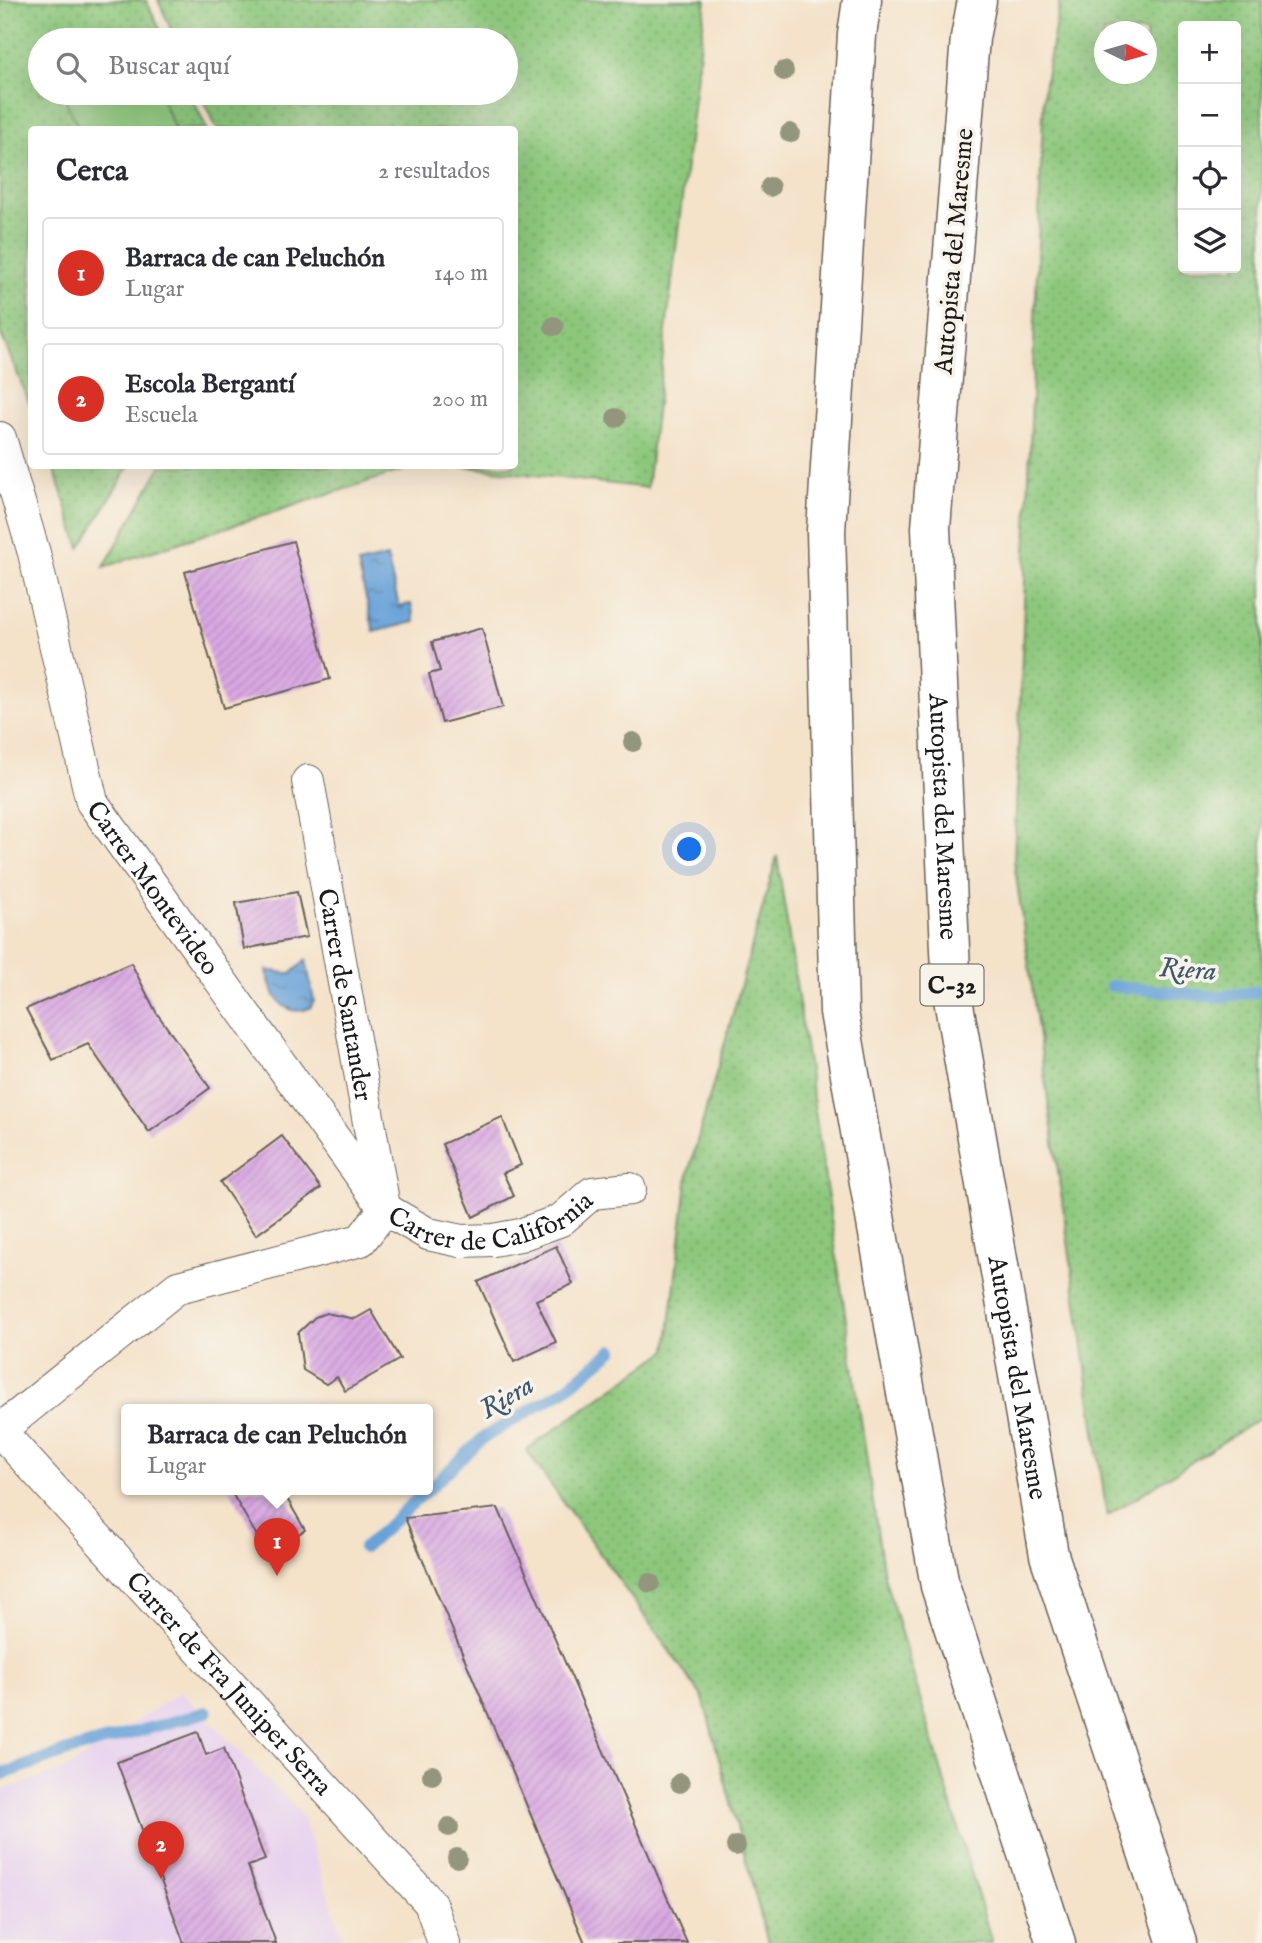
<!DOCTYPE html>
<html lang="es">
<head>
<meta charset="utf-8">
<style>
	:root { --surface:#fff; --page:#f2f2f3; --text:#2b2b33; --muted:#7c7c81; --line:#e1e1e2; --accent:#d93025 }
	body { margin:0; font-family:"IM FELL English",serif; background:var(--page); color:var(--text) }
	.controls { position:absolute; right:21px; top:21px; display:grid; overflow:hidden; border-radius:7px; box-shadow:0 7px 28px #0002 }
	.controls button { width:63px; height:63px; display:grid; place-items:center; padding:0; border:0; border-bottom:2px solid var(--line); background:var(--surface); color:var(--text); font:35px sans-serif }
	.compass { position:absolute; left:1094px; top:21px; width:63px; height:63px; border-radius:50%; background:var(--surface); box-shadow:0 7px 28px #0002; rotate:95deg }
	.you { position:absolute; left:690px; top:850px; width:24px; height:24px; margin:-18px; border:5px solid #fff; border-radius:50%; background:#1a73e8; box-shadow:0 0 0 10px #1a73e833 }
	.badge { display:grid; place-items:center; width:46px; height:46px; border-radius:50%; background:var(--accent); color:#fff; font-size:23px; font-weight:700 }
	.pin { position:absolute; translate:-50% -58px; filter:drop-shadow(0 2px 4px #0008) }
	.pin::after { content:''; position:absolute; top:37px; width:24px; height:21px; background:inherit; clip-path:polygon(0 0,100% 0,50% 100%) }
	.popup { position:absolute; left:121px; top:1404px; width:312px; height:91px; box-sizing:border-box; display:grid; place-content:center; border-radius:7px; background:var(--surface); filter:drop-shadow(0 2px 5px #0005); font-size:23px; white-space:nowrap; color:var(--muted) }
	.popup b { font-size:26px; color:var(--text) }
	.popup::after { content:''; position:absolute; left:50%; top:100%; margin-left:-14px; border:14px solid transparent; border-top-color:var(--surface) }
	.list { margin:0; padding:0; list-style:none }
	h2 { display:flex; justify-content:space-between; align-items:center; height:91px; margin:0; padding:0 28px; font-size:30px }
	h2 small { font-size:23px; font-weight:400; color:var(--muted) }
	.list li { display:grid; grid-template-columns:46px 1fr auto; gap:21px; align-items:center; box-sizing:border-box; height:112px; margin:0 14px 14px; padding:0 14px; border:2px solid var(--line); border-radius:7px }
	.list b { display:block; font-size:26px; white-space:nowrap }
	.list p { margin:0; font-size:23px; white-space:nowrap; color:var(--muted) }
	.list em { font-size:23px; font-style:normal; color:var(--muted) }
	.icon { flex:none; width:38px; height:38px; fill:none; stroke:currentColor; stroke-width:2; stroke-linecap:round; stroke-linejoin:round }
	.map { position:relative; flex:none; width:1262px; height:1943px; overflow:hidden }
	.search { position:absolute; background:var(--surface); box-shadow:0 7px 28px #0002; left:28px; top:28px; width:490px; height:77px; display:flex; align-items:center; gap:18px; box-sizing:border-box; padding:0 24px; border-radius:38px; color:var(--muted); font-size:26px }
	.panel { position:absolute; background:var(--surface); box-shadow:0 7px 28px #0002; left:28px; top:126px; width:490px; height:343px; border-radius:7px }
	.map>svg:first-child { display:block }
	.built { fill:#e7d2ef }
	.grass { fill:url(#grass-dots); stroke:#54724c; stroke-width:2; fill-rule:evenodd }
	.garden { fill:#8cc77c; stroke:#54724c; stroke-width:2 }
	.water { fill:url(#water-ripples); stroke:#425f7a; stroke-width:2 }
	.lines { fill:none; stroke-linecap:round; stroke-linejoin:round }
	.stream { stroke:#68a2d8; stroke-width:12 }
	.building { fill:url(#building-hatch) }
	.street-casing { stroke:#686159; stroke-width:34 }
	.highway-casing { stroke:#686159; stroke-width:41 }
	.street { stroke:#fff; stroke-width:32 }
	.highway { stroke:#fff; stroke-width:38 }
	.tree { fill:#93967d }
	.labels { text-anchor:middle; stroke-width:7; stroke-linejoin:round; paint-order:stroke }
	.shield { fill:#f7f3e8; stroke:#5e5c59; stroke-width:2 }
	.shield-label { font-size:24px; font-weight:bold; fill:#1c1c1c }
	.street-label { font-size:26px; fill:#1c1c1c; stroke:#f7f3e8 }
	.water-label { font-size:28px; font-style:italic; fill:#3e5871; stroke:#f7f3e8 }
</style>
</head>
<body>
<div class="map">
<svg width="1262" height="1943" viewBox="0 0 1262 1943">
	<defs>
		<pattern id="grass-dots" width="8" height="8" patternUnits="userSpaceOnUse" patternTransform="scale(1.75)"><rect width="8" height="8" fill="#8cc77c"/><path d="M2 2h.1M6 6h.1" fill="none" stroke="#78aa6b" stroke-width="1.8" stroke-linecap="round"/></pattern>
		<pattern id="water-ripples" width="26" height="14" patternUnits="userSpaceOnUse" patternTransform="scale(1.75)"><rect width="26" height="14" fill="#68a2d8"/><path d="M2 4q2-2 4 0t4 0M15 11q2-2 4 0t4 0" fill="none" stroke="#5583ae"/></pattern>
		<pattern id="building-hatch" width="6" height="6" patternUnits="userSpaceOnUse" patternTransform="scale(1.75)"><rect width="6" height="6" fill="#d8a7e2"/><path d="M-1 1l2-2M0 6l6-6M5 7l2-2" fill="none" stroke="#b98fc1"/></pattern>
	</defs>
	<rect width="100%" height="100%" fill="#f7f3e8"/>
	<filter id="ink" filterUnits="userSpaceOnUse"><feTurbulence type="fractalNoise" baseFrequency=".0143" numOctaves="2"/><feDisplacementMap in="SourceGraphic" scale="14" xChannelSelector="R" yChannelSelector="G"/><feConvolveMatrix kernelMatrix="1 2 1 2 8 2 1 2 1" color-interpolation-filters="sRGB"/></filter>
	<filter id="wash" filterUnits="userSpaceOnUse"><feTurbulence type="fractalNoise" baseFrequency=".00686" numOctaves="4" result="noise"/><feDisplacementMap in="SourceGraphic" scale="28" xChannelSelector="R" yChannelSelector="G"/><feGaussianBlur stdDeviation="1.57" result="paint"/><feColorMatrix in="noise" values="0 0 0 0 0 0 0 0 0 0 0 0 0 0 0 0 0 1.4 0 .05"/><feComposite in="paint" operator="in"/></filter>
	<g filter="url(#wash)">
		<rect width="100%" height="100%" fill="#f4e2c9"/>
		<path class="built" d="M181 1692 302 1815 344 1943H0V1791L65 1769Z"/>
		<path class="grass" d="M0 0H146L165 40H40V93H190L207 129 32 130 31 406 0 332Z
			M158 0H706L647 488 457 466H514V130L217 129 200 93H506V40H176Z
			M1060 0H1262V1417L1107 1516 1014 861 1044 88ZM1183 26H1236V268H1183ZM1104 32H1146V74H1104Z
			M53 466H129L80 548Z
			M161 466H416L104 567Z
			M777 856 884 1575 992 1943H768L703 1698 526 1450 667 1350 688 1174Z"/>
		<path class="garden" d="M62 93H159L175 129H79Z"/>
		<path class="water" d="M387 557 399 606 411 604 415 622 374 632 358 564Z
			M306 960 314 1001 310 1008C283 1019 270 993 267 970L291 974Z"/>
		<g class="lines">
			<path class="stream" d="M1111 986 1218 997 1262 991
				M428 1490 483 1438 563 1391 613 1350
				M364 1548 427 1490
				M0 1775 65 1752 207 1712"/>
		</g>
		<g id="blocks">
			<path class="building" d="M293 541 330 679 224 708 185 572Z
				M482 628 503 707 442 723 429 674 440 671 432 642Z
				M297 892 307 937 244 949 236 903Z
				M131 963 156 1012 210 1088 149 1132 88 1044 53 1060 26 1009Z
				M502 1117 521 1165 503 1173 514 1196 473 1217 442 1144Z
				M282 1136 321 1188 256 1235 220 1182Z
				M556 1246 573 1284 536 1300 556 1342 514 1362 478 1282Z
				M371 1310 400 1359 345 1391 337 1377 326 1384 303 1370 298 1333 315 1317 326 1313 355 1319Z
				M230 1490H282L305 1530 267 1553Z
				M498 1508 687 1943H585L405 1518Z
				M198 1732 206 1755 224 1748 265 1860 248 1866 276 1943H184L117 1762Z"/>
		</g>
	</g>
	<g filter="url(#ink)">
		<use href="#blocks" fill-opacity="0" stroke="#686159" stroke-width="2"/>
		<g class="lines">
			<g class="street-casing">
				<g id="street">
					<path id="s1" d="M0 438 34 553 92 802 385 1209 428 1234 461 1241 493 1240 520 1235 561 1220 592 1193 630 1189"/>
					<path id="s2" d="M308 781 383 1201"/>
					<path d="M0 1430 178 1287 361 1240 385 1209"/>
					<path id="s3" d="M0 1431 430 1903 444 1943"/>
				</g>
			</g>
			<g class="highway-casing">
				<g id="highway">
					<path d="M862 0 857 35 826 531 839 1012 940 1586 1056 1943"/>
					<path id="s4" d="M977 0 970 38 931 528 952 993 1049 1555 1177 1943"/>
				</g>
			</g>
			<use href="#street" class="street"/>
			<use href="#highway" class="highway"/>
		</g>
		<g class="tree">
			<circle cx="784" cy="71" r="10"/>
			<circle cx="790" cy="133" r="10"/>
			<circle cx="770" cy="187" r="10"/>
			<circle cx="554" cy="326" r="10"/>
			<circle cx="616" cy="418" r="10"/>
			<circle cx="633" cy="742" r="10"/>
			<circle cx="650" cy="1583" r="10"/>
			<circle cx="432" cy="1775" r="10"/>
			<circle cx="680" cy="1783" r="10"/>
			<circle cx="449" cy="1827" r="10"/>
			<circle cx="736" cy="1846" r="10"/>
			<circle cx="457" cy="1858" r="10"/>
		</g>
	</g>
	<g class="labels">
		<rect class="shield" x="920.5" y="964.5" width="63" height="41" rx="5"/>
		<g class="shield-label">
			<text x="952" y="993">C-32</text>
		</g>
		<g class="street-label">
			<text transform="translate(953 251) rotate(-85)" y="9">Autopista del Maresme</text>
			<text dy="9" stroke="none"><textPath href="#s4" startOffset="819">Autopista del Maresme</textPath></text>
			<text dy="9" stroke="none"><textPath href="#s1" startOffset="481">Carrer Montevideo</textPath></text>
			<text dy="9" stroke="none"><textPath href="#s2" startOffset="217">Carrer de Santander</textPath></text>
			<text dy="9" stroke="none"><textPath href="#s1" startOffset="992">Carrer de Califòrnia</textPath></text>
			<text dy="9" stroke="none"><textPath href="#s4" startOffset="1386">Autopista del Maresme</textPath></text>
			<text dy="9" stroke="none"><textPath href="#s3" startOffset="341">Carrer de Fra Juniper Serra</textPath></text>
		</g>
		<g class="water-label">
			<text transform="translate(1188 968) rotate(4)" y="10">Riera</text>
			<text transform="translate(506 1396) rotate(-31)" y="10">Riera</text>
		</g>
	</g>
</svg>
<div class="controls">
<button>+</button>
<button>−</button>
<button><svg class="icon" aria-label="locate" viewBox="0 0 24 24"><circle cx="12" cy="12" r="6"/><path d="M12 2v4M12 18v4M2 12h4M18 12h4"/></svg></button>
<button><svg class="icon" aria-label="layers" viewBox="0 0 24 24"><path d="M12 4l9 5-9 5-9-5zM3 14l9 5 9-5"/></svg></button>
</div>
<svg class="compass" viewBox="-18 -18 36 36"><path d="M0-13l5 13h-10z" fill="#e53935"/><path d="M0 13l5-13h-10z" fill="#7c7c81"/></svg>
<div class="you"></div>
<div class="pin badge" style="left:277px;top:1576px">1</div>
<div class="popup"><b>Barraca de can Peluchón</b>Lugar</div>
<div class="pin badge" style="left:161px;top:1879px">2</div>
<div class="search"><svg class="icon" aria-label="search" viewBox="0 0 24 24"><circle cx="10" cy="10" r="6"/><path d="M15 15l6 6"/></svg>Buscar aquí</div>
<section class="panel">
<h2>Cerca<small>2 resultados</small></h2>
<ul class="list">
<li><span class="badge">1</span><div><b>Barraca de can Peluchón</b><p>Lugar</p></div><em>140 m</em></li>
<li><span class="badge">2</span><div><b>Escola Bergantí</b><p>Escuela</p></div><em>200 m</em></li>
</ul>
</section>
</div>
</body>
</html>
